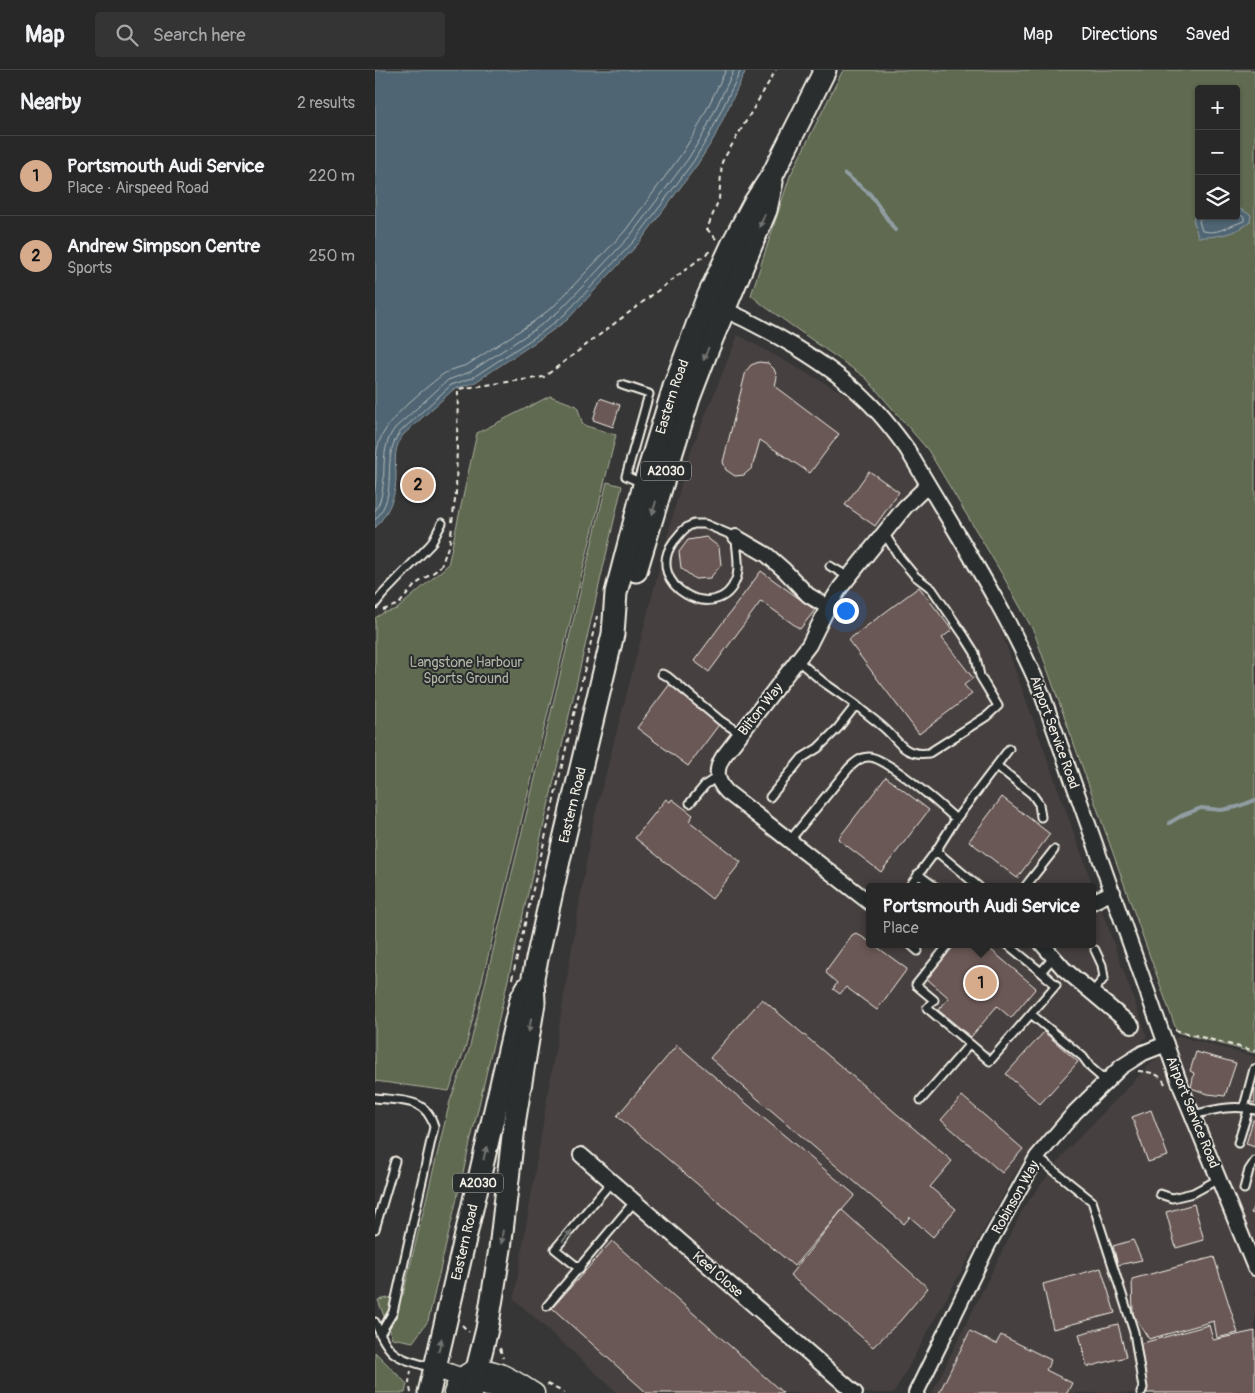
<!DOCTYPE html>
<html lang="en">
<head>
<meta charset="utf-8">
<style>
	:root { --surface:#292828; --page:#353434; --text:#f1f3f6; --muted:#a5a6a8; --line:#454445; --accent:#d6ab8b }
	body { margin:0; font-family:Pangolin,sans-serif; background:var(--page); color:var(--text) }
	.controls { position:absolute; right:15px; top:15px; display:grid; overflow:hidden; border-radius:5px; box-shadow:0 1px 4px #0004 }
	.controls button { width:45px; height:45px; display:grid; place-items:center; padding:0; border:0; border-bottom:1px solid var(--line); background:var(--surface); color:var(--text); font:25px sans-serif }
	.you { position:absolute; left:470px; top:540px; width:18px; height:18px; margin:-12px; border:4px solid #fff; border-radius:50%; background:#1a73e8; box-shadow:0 0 0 8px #1a73e833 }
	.badge { display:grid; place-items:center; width:32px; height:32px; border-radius:50%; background:var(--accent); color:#111; font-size:16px; font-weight:700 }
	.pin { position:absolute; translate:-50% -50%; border:2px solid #fff; box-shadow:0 1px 5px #0006 }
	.popup { position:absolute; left:491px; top:813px; width:230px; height:65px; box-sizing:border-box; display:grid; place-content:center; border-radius:5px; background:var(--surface); filter:drop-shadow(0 1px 4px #0005); font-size:16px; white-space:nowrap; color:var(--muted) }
	.popup b { font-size:19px; color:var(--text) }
	.popup::after { content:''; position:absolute; left:50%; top:100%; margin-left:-10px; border:10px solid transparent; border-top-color:var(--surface) }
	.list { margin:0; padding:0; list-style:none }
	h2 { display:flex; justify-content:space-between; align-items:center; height:65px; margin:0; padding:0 20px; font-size:21px }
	h2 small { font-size:16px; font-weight:400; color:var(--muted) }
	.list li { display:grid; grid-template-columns:32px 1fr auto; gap:15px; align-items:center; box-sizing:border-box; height:80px; padding:0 20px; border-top:1px solid var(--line) }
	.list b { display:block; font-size:19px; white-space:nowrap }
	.list p { margin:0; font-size:16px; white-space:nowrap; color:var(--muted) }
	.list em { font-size:16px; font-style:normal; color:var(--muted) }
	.icon { flex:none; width:28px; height:28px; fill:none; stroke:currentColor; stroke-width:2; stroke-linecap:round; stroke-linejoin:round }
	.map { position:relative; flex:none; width:880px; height:1323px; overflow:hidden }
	header { display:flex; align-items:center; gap:30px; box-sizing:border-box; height:70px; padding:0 25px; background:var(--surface); border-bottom:1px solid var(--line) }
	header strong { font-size:24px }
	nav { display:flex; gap:28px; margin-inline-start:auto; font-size:18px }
	.search { width:350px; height:45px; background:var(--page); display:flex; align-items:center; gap:12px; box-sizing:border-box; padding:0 18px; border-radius:5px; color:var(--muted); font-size:19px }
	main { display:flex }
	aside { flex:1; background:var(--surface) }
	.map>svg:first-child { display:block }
	.built { fill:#474040; fill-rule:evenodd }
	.green { fill:#5f6a51; stroke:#aaae9c; fill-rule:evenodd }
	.water { fill:#4f6573; stroke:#919da2 }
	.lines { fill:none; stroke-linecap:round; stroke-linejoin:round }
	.shore { stroke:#b2b9b9; stroke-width:1 }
	.stream { stroke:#919da2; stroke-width:4 }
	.building { fill:#6b5957; stroke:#f4f1e8 }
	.service-casing { stroke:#f4f1e8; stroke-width:11 }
	.minor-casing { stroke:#f4f1e8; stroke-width:18 }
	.tertiary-casing { stroke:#f4f1e8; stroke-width:21 }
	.primary-casing { stroke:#f4f1e8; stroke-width:25 }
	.path { stroke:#f4f1e8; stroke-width:2; stroke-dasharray:5 4; stroke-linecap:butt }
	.service { stroke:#2a2d2e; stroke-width:7 }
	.minor { stroke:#2a2d2e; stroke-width:14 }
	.tertiary { stroke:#2a2d2e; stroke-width:18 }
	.primary { stroke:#2a2d2e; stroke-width:21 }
	.oneway { fill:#71726f }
	.labels { text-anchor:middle; stroke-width:4; stroke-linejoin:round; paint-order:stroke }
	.shield { fill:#2a2d2e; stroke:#b7b6b0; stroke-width:1 }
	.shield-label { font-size:12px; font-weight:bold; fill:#f4f1e8 }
	.street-label { font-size:14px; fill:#f4f1e8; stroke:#2a2d2e }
	.park-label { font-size:14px; fill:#b1b4a4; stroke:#2a2d2e }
</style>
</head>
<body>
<header>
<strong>Map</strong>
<div class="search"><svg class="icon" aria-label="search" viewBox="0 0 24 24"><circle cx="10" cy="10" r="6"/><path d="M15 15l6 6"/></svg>Search here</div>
<nav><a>Map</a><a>Directions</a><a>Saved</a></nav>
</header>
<main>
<aside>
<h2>Nearby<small>2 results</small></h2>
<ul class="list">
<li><span class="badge">1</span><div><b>Portsmouth Audi Service</b><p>Place · Airspeed Road</p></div><em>220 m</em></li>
<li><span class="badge">2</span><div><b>Andrew Simpson Centre</b><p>Sports</p></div><em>250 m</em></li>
</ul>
</aside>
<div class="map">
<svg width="880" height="1323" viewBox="0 0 880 1323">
	<rect width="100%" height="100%" fill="#373636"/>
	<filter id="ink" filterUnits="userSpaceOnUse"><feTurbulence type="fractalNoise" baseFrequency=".02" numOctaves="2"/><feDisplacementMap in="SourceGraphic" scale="10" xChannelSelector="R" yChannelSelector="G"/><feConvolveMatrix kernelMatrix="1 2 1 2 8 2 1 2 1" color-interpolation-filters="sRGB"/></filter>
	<g filter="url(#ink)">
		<path class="built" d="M363 265 495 338 612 522 772 966 641 1102 519 1323H243L139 1229 217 757 313 388ZM495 817H717V874H495Z
			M803 966 880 987V1323H557L649 1137 693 1079Z"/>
		<path class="green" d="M468 0H880V983L802 962 659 562 627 504 553 380 491 308 389 236 376 225 415 106ZM824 19H861V146H824Z
			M175 326 202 336 208 355 241 365 91 976 74 1021 0 1011V548L8 543 22 539 73 495 102 363Z
			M232 412 247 416 104 1035 53 1251 38 1272 17 1268 3 1230 28 1225 75 1031 94 980Z
			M0 1282 32 1314 30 1323H0Z"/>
		<path class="water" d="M0 0H371L339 68 322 95 264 173 220 220 192 250 168 267 99 313 79 319 28 365C19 377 20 389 21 403 22 425 14 442 0 458Z
			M861 137 876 145 875 152C862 163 841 168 823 167L818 149 824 142V146H861Z"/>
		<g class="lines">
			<path class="shore" d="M827 146 824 151 827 161 836 162 843 161 869 151V147L861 143
				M0 420C2 406 0 394 2 380 7 351 45 323 67 305L75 300 92 295 158 252 179 236 250 161 306 85 322 59 351 0
				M0 441C17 415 0 384 20 358L73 310 95 302 162 258 184 241 211 213 255 166 313 89 329 63 359 0
				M0 450C26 422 4 390 25 362L76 315 97 308 166 263 188 246 216 217 260 170 318 92 334 66 366 0"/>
			<path class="stream" d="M470 104 495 124 520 160
				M794 753 808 745 826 738 846 740 862 737 880 730"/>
		</g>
		<path class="building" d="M384 292 393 293 399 299 402 307 400 316 464 364 435 403 385 370 377 398 369 405 360 406 351 400 348 392 371 301 376 295Z
			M225 328 245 335 238 357 218 350Z
			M494 401 524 422 500 456 470 435Z
			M331 467 344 477 346 495 335 508 320 509 306 498 304 482 313 470Z
			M386 501 440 540 425 559 386 531 334 602 319 591Z
			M544 517 577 560 567 568 598 608 589 615 597 624 544 664 473 570Z
			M295 614 346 652 313 696 262 658Z
			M511 707 554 740 506 802 463 769Z
			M627 727 675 764 642 808 594 771Z
			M291 729 295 732 297 729 318 745 314 751 366 792 337 829 260 768Z
			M481 863 495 872V874H498L532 899 502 940 471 917 465 924 458 919 462 913 451 903 452 899 477 865Z
			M580 874H609L661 918 636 948 622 936 596 967 563 940 574 928 551 908Z
			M387 929 577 1091 555 1117 581 1139 558 1167 535 1147 529 1154 335 988Z
			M669 962 703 992 665 1034 631 1004Z
			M302 975 480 1125 419 1196 242 1046Z
			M821 982 861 993 850 1026 833 1024 816 1018 819 1003 815 1001Z
			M880 1018V1033L875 1032Z
			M587 1026 648 1079 627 1103 566 1050Z
			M776 1040 793 1086 773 1092 757 1047Z
			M878 1050H880V1077L871 1074Z
			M880 1131V1144L876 1143Z
			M819 1134 829 1170 801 1178 791 1142Z
			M467 1140 553 1218 525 1251 498 1277 415 1205Z
			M758 1170 767 1190 743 1195 738 1176Z
			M237 1171 408 1323H272L177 1238Z
			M839 1187 863 1263 842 1268 839 1251 774 1269 758 1244 757 1209Z
			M726 1198 740 1243 678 1259 668 1214Z
			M743 1254 751 1287 712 1297 704 1264Z
			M834 1255 838 1270 880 1261V1323H772L764 1274Z
			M595 1261 621 1274 626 1265 676 1290 671 1300 697 1313 692 1323H564Z"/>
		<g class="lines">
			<g class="service-casing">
				<path id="service" d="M247 315 274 324 251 406 267 413
					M319 454H330L361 467C361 480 366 497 361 509 344 557 266 515 299 471 306 463 309 457 319 454Z
					M455 496 474 507
					M0 534 7 525 56 474 67 453
					M287 604 292 606 346 651 365 663
					M481 635C490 643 500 650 509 658 526 673 528 686 554 683L612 646 623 636 605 606 600 583 590 567 557 519 540 506 525 488 509 463
					M622 696 657 724 664 734 666 747
					M395 727 427 688 443 678 463 658 481 635 448 612 422 590
					M315 733 330 715 342 707
					M415 770 474 698C479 693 486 687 493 687 509 685 568 737 581 749
					M561 781 581 749 634 679
					M543 804 560 817
					M534 817 561 781 604 817
					M650 817 679 780
					M535 874 543 881
					M574 874 541 915 559 930 552 938 595 974
					M632 874 666 902
					M717 923 729 908 727 895 720 880
					M656 944 708 987 716 998 731 1011
					M0 1028C25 1031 52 1027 59 1057L18 1242 5 1264
					M546 1030 595 974 615 991 681 915 666 902 678 888
					M869 1037 879 999
					M818 1045C838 1040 859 1034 880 1040
					M863 1073 874 1038
					M662 1087 717 1131 759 1262 768 1318 766 1323
					M869 1119 874 1100 880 1091
					M785 1124 797 1128 818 1123 844 1109
					M0 1159 20 1091
					M205 1199 180 1179 237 1111
					M172 1236 260 1131
					M0 1252C15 1289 22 1287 58 1298"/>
			</g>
			<g class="minor-casing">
				<path id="minor" d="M344 237C391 258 453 292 490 329 506 344 519 361 532 379 579 460 631 538 667 624L806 1017 880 1198
					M361 467 392 485 409 500 433 525 453 537
					M717 832 738 822
					M495 833 352 722C341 711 340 700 348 687L434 575 453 537 465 518 530 437 553 415
					M667 874 689 899 757 956
					M206 1085 480 1323
					M541 1323 614 1173 662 1087 700 1042 746 997 768 983 791 974"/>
			</g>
			<g class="tertiary-casing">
				<path id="tertiary" d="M60 1298 112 1317 144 1323
					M78 1323C80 1317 83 1310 88 1306 109 1287 141 1311 160 1323"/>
			</g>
			<g class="primary-casing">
				<g id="primary">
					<path d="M261 501 298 379 314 328 332 281 391 140 397 112"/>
					<path id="s1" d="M54 1323 146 929 152 918"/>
					<path id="s2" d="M96 1323 112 1259 125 1179 140 1048 159 933 158 907 185 786 238 564 241 523 269 415 299 317 331 231 359 171 378 135 398 104 450 0"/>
				</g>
			</g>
			<path class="path" d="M341 169 332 159 344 129 347 92 401 0
				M77 452 81 423 83 319 169 307 335 181
				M8 540 24 534 41 514 62 500 67 494 75 471 77 457
				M137 909 222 546
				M800 960 880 981
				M763 1001C775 1002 785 1003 790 1014
				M87 1255 94 1262
				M125 1278 128 1288
				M172 1314 190 1323
				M36 1323 34 1312 36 1301"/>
			<use href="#service" class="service"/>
			<use href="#minor" class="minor"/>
			<use href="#tertiary" class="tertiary"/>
			<use href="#primary" class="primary"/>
		</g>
		<defs><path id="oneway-solid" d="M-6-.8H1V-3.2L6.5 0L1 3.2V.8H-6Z" transform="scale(1.25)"/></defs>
		<g class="oneway">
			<use href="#oneway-solid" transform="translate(387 151) rotate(113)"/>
			<use href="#oneway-solid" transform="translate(331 284) rotate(111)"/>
			<use href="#oneway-solid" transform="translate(279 438) rotate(106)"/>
			<use href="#oneway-solid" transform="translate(155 955) rotate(100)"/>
			<use href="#oneway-solid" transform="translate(110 1083) rotate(-77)"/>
			<use href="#oneway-solid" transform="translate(192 1166) rotate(-50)"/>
			<use href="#oneway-solid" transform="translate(127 1167) rotate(97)"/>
			<use href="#oneway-solid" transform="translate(65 1275) rotate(-77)"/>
		</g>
	</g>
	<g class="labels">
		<g class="shield">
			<rect x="266" y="391.5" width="50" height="19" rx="4"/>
			<rect x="78" y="1103.5" width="50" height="19" rx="4"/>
		</g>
		<g class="shield-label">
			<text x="291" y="405">A2030</text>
			<text x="103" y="1117">A2030</text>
		</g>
		<g class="street-label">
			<text dy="5" stroke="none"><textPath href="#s2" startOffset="1019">Eastern Road</textPath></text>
			<text transform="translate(385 639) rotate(-52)" y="5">Bilton Way</text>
			<text transform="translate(680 662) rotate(70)" y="5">Airport Service Road</text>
			<text dy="5" stroke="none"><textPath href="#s2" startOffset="598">Eastern Road</textPath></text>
			<text transform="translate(818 1042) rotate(68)" y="5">Airport Service Road</text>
			<text transform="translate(640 1127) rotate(-61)" y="5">Robinson Way</text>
			<text dy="5" stroke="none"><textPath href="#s1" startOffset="155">Eastern Road</textPath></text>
			<text transform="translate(343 1204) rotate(41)" y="5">Keel Close</text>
		</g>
		<g class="park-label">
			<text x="91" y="597">Langstone Harbour<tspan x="91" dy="16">Sports Ground</tspan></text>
		</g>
	</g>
</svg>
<div class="controls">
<button>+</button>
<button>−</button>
<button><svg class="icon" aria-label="layers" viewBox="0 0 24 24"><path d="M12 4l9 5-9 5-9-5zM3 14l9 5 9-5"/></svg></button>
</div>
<div class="you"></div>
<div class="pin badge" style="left:606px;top:913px">1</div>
<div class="popup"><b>Portsmouth Audi Service</b>Place</div>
<div class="pin badge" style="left:43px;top:415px">2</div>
</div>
</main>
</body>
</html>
